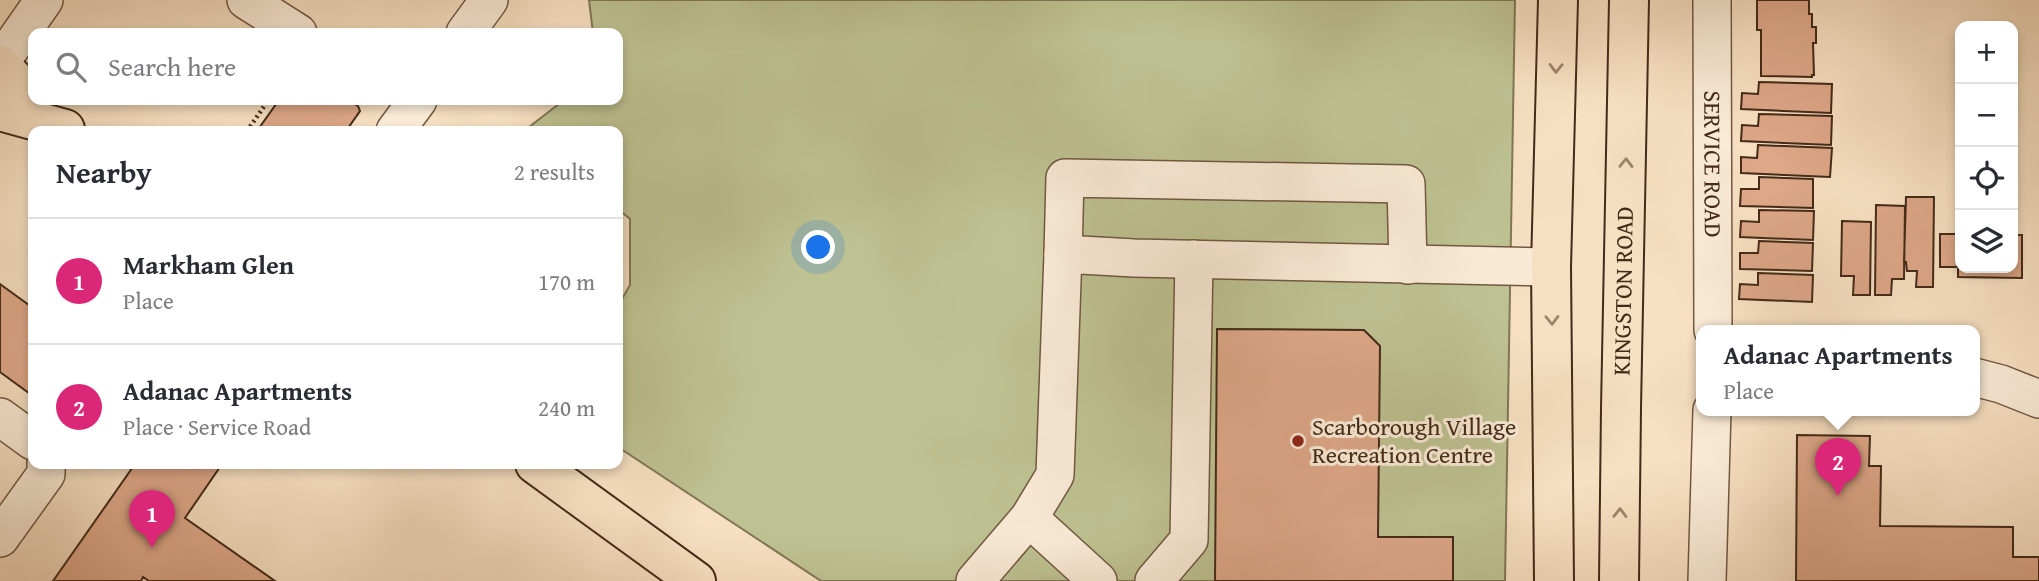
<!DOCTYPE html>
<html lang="en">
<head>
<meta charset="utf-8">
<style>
	:root { --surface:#fff; --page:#f2f2f3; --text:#2b2b33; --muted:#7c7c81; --line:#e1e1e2; --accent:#db2777 }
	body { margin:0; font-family:"Gentium Book Plus",serif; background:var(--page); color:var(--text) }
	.controls { position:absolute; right:21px; top:21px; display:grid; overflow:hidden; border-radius:14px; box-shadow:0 4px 10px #0003 }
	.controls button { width:63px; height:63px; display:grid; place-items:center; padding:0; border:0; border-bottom:2px solid var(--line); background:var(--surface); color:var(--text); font:35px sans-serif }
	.you { position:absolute; left:819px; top:248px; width:24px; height:24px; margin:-18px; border:5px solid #fff; border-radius:50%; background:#1a73e8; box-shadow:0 0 0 10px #1a73e833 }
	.badge { display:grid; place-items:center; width:46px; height:46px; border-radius:50%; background:var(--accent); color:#fff; font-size:23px; font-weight:700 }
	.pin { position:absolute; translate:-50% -58px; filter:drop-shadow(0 2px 4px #0008) }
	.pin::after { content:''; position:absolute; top:37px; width:24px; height:21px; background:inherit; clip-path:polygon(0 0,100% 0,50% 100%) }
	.popup { position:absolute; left:1696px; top:325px; width:284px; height:91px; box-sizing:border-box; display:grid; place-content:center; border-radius:14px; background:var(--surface); filter:drop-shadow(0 2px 5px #0005); font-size:23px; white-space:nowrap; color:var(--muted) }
	.popup b { font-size:26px; color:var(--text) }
	.popup::after { content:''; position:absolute; left:50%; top:100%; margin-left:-14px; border:14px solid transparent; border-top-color:var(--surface) }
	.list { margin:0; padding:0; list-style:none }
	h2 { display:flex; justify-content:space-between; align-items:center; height:91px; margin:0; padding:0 28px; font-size:30px }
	h2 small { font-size:23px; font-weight:400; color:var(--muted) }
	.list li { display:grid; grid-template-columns:46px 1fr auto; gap:21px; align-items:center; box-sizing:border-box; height:126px; padding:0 28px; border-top:2px solid var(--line) }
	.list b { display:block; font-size:26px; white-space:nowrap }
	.list p { margin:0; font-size:23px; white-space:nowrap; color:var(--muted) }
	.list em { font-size:23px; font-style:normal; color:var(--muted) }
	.icon { flex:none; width:38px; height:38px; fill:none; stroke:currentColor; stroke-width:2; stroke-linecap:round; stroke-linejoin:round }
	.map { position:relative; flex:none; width:2039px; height:581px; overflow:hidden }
	.search { position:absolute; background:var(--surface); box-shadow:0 4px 10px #0003; left:28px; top:28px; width:595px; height:77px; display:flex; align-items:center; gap:18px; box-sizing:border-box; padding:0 24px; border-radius:14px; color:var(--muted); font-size:26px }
	.panel { position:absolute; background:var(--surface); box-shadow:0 4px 10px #0003; left:28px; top:126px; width:595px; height:343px; border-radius:14px }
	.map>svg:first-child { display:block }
	.green { fill:#bec292; stroke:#817655; stroke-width:2 }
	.building { fill:#dda788; stroke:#442a18; stroke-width:2 }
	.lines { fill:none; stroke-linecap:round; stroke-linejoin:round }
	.minor-casing { stroke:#715842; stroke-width:40 }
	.major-casing { stroke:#442a18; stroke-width:42 }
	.path { stroke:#442a18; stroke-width:4.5; stroke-dasharray:2 3.5; stroke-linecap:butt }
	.minor { stroke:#faebd7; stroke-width:37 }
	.major { stroke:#f7e0c2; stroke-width:38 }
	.oneway { stroke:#9e856d }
	.poi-dot { fill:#8f2418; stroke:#faebd7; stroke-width:2.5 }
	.labels { text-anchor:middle; stroke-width:6; stroke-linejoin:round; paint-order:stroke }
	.street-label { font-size:24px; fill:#442a18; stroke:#faebd7 }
	.poi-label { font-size:24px; fill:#442a18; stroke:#faebd7; text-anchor:start }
</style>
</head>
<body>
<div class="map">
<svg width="2039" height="581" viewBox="0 0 2039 581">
	<rect width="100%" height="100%" fill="#f7e0c2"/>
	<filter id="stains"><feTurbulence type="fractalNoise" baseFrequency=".00286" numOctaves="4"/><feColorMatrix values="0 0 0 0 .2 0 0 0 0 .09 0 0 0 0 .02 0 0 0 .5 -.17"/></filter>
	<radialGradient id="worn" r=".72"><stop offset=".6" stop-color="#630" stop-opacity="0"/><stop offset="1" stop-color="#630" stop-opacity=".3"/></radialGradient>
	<path class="green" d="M589 0H1515L1505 581H821L618 447V306L630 285V219L618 209V131H524L564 100H618V33H593Z"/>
	<path class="building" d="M1757 0H1809V14H1812V27H1816V43H1813L1814 75H1812V77L1761 76V30H1757Z
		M1759 82 1832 84 1831 113 1741 109 1742 93 1758 94Z
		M279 100H348L358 106 360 111 346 131H257Z
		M1759 114 1832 116 1831 145 1741 141 1742 125 1758 126Z
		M1758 145 1832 148 1830 177 1741 173V157L1757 158Z
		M1759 177 1813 179V208L1740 206 1741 189H1759Z
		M1906 197H1934L1933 287H1916L1917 271H1907L1906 262H1904Z
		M1876 205 1905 206 1904 279H1892L1891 295H1875Z
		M1759 210 1814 211 1813 240 1740 237 1741 221 1759 222Z
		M1842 221 1871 222 1870 295H1853L1854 276H1841Z
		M1940 234H1960V268H2013V235H2022V278L1958 277V267H1940Z
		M1759 241 1813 243 1812 271 1740 269V253H1758Z
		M1758 273 1813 275 1812 302 1739 299 1740 284 1758 285Z
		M0 284 33 308V396L0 372Z
		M1217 329 1364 330 1380 346 1378 537H1453V581H1215Z
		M1797 435 1870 436 1869 466H1881L1880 526 2013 527V557H2039V581H1796Z
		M135 464H222L185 518 275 581H149L143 577 141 581H53Z"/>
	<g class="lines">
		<g class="minor-casing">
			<g id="minor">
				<path d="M246 0 298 33"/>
				<path id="s1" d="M1712 0 1713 330"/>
				<path d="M465 33 489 0"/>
				<path d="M0 63 44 0"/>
				<path d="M395 131 418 100"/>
				<path d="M1063 254 1065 178 1406 184 1408 265"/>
				<path d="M1974 377 2001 384 2039 399"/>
				<path d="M0 417 33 441"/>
				<path d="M0 538 46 474V464"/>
				<path d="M975 581 1029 518"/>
				<path d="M1098 581 1029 518 1055 475 1063 254 1134 258 1551 267"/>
				<path d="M1154 581 1189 540 1194 259"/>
				<path d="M1707 581 1712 410"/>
			</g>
		</g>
		<g class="major-casing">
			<g id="major">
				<path d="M0 65 33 98"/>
				<path d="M0 111 65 129"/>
				<path d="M535 464 696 581"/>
				<path d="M1554 581 1551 267 1558 0"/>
				<path id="s2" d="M1619 581 1621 408 1629 0"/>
			</g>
		</g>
		<path class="path" d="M247 131 265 105"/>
		<use href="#minor" class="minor"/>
		<use href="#major" class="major"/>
	</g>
	<defs><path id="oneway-chevron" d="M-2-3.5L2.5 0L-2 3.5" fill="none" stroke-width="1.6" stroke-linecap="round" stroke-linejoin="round" transform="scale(1.75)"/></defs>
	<g class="oneway">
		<use href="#oneway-chevron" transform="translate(1556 68) rotate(91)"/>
		<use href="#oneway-chevron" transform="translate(1626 163) rotate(-89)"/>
		<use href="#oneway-chevron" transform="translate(1552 320) rotate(89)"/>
		<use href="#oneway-chevron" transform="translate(1620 513) rotate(-89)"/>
	</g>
	<circle class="poi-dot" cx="1298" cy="441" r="7"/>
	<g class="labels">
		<g class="street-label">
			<text dy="8" stroke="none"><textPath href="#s1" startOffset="164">SERVICE ROAD</textPath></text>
			<text dy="8" stroke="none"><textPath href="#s2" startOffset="290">KINGSTON ROAD</textPath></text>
		</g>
		<g class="poi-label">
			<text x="1312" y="435">Scarborough Village<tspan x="1312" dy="28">Recreation Centre</tspan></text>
		</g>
	</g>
	<rect width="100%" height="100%" filter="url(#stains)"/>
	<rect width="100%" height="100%" fill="url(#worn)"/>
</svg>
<div class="controls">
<button>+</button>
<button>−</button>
<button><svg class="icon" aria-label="locate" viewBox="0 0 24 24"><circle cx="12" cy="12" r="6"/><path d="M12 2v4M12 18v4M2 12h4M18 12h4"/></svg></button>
<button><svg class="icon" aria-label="layers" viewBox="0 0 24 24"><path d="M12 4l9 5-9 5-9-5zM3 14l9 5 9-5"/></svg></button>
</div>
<div class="you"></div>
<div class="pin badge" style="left:152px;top:548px">1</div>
<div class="pin badge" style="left:1838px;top:496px">2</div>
<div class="popup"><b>Adanac Apartments</b>Place</div>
<div class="search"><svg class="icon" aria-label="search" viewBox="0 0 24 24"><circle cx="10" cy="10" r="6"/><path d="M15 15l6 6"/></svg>Search here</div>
<section class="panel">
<h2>Nearby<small>2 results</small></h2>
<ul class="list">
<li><span class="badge">1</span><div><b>Markham Glen</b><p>Place</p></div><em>170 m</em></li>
<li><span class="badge">2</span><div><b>Adanac Apartments</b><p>Place · Service Road</p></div><em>240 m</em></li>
</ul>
</section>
</div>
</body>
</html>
